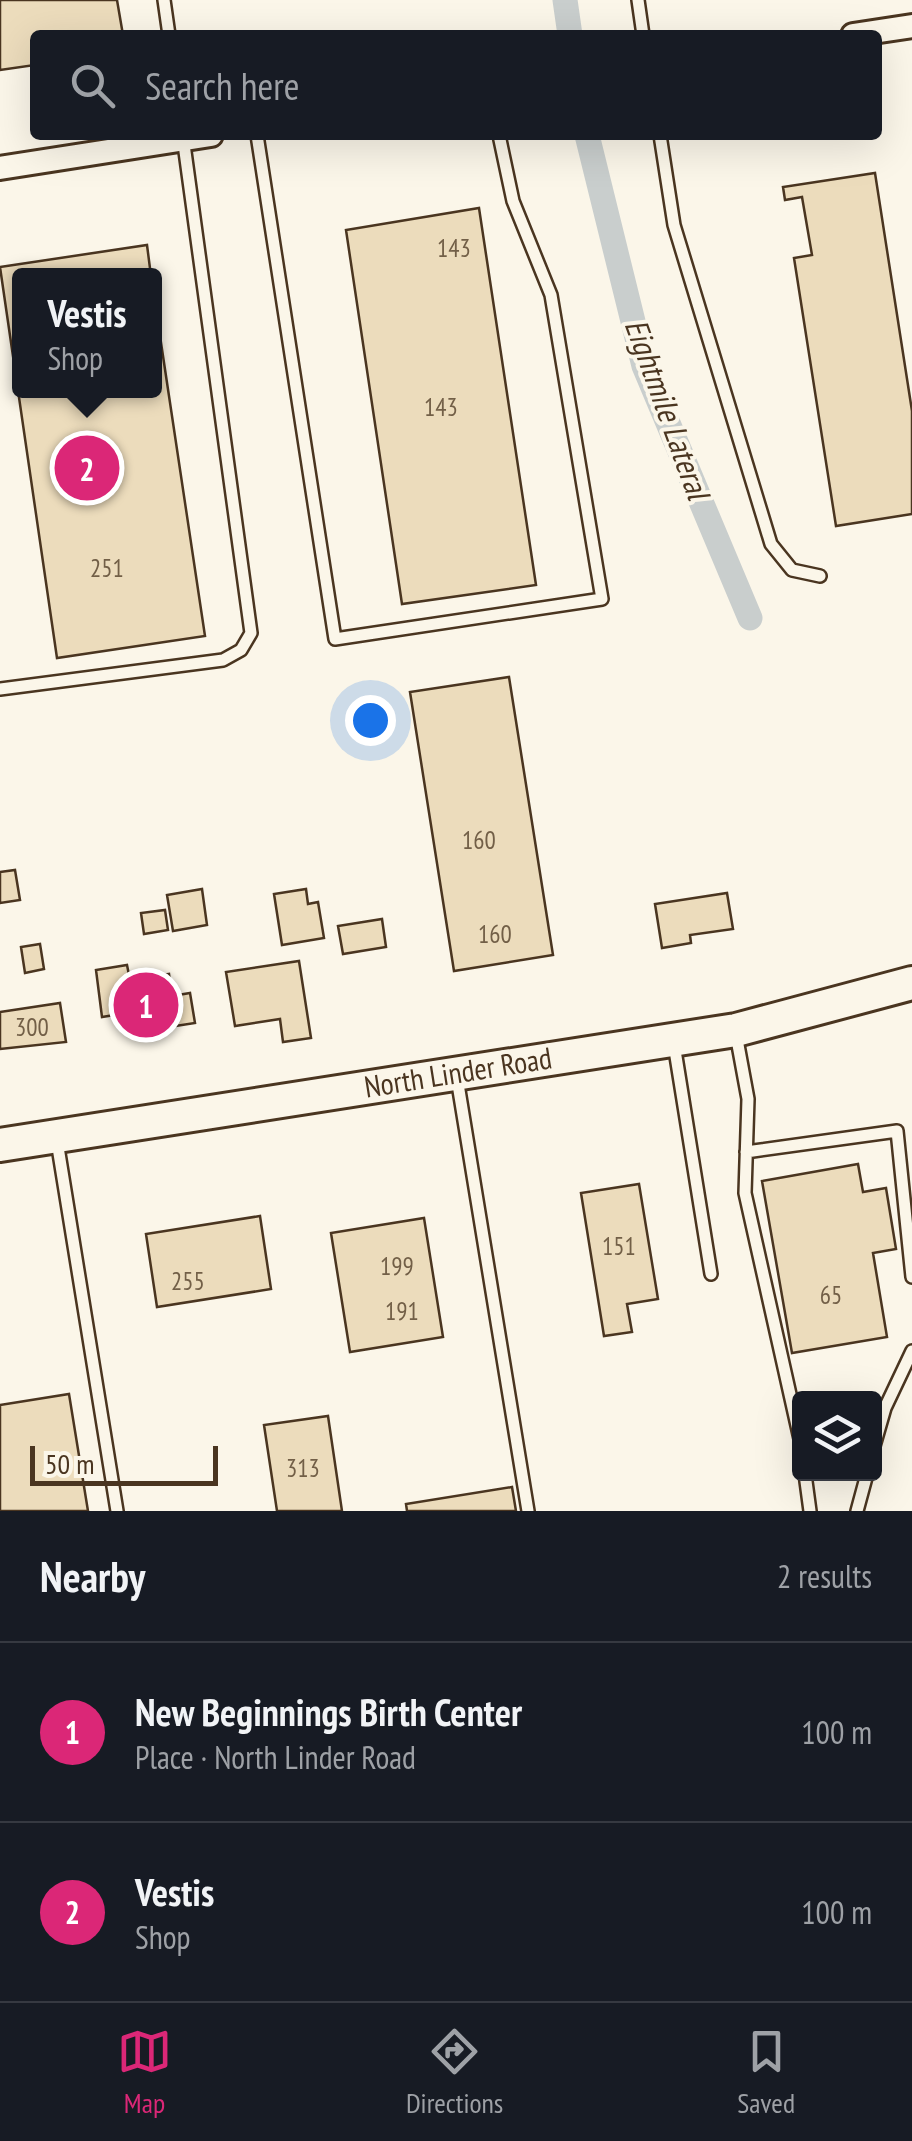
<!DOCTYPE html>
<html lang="en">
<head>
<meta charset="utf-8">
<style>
	:root { --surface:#171b24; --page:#20242c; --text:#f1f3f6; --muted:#9ea1a6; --line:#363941; --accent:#db2777 }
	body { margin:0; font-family:"PT Sans Narrow",sans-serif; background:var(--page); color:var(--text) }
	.controls { position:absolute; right:30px; bottom:30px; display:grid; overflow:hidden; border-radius:10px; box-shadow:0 10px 40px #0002 }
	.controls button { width:90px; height:90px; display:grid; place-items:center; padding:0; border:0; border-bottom:2px solid var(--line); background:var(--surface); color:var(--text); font:50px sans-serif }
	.scale { position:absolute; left:30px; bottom:25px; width:188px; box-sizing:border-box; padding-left:10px; border:5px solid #4a3520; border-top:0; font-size:28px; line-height:35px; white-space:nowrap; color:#4a3520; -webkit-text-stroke:8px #fbf6e9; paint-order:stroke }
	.you { position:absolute; left:370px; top:720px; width:35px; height:35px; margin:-25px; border:8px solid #fff; border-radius:50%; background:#1a73e8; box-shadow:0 0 0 15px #1a73e833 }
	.badge { display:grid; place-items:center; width:65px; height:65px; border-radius:50%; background:var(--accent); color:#fff; font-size:32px; font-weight:700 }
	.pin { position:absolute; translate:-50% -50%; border:5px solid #fff; box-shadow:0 2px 10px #0006 }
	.popup { position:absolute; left:12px; top:268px; width:150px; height:130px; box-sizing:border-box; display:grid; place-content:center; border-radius:10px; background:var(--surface); filter:drop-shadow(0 2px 8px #0005); font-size:32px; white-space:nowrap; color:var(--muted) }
	.popup b { font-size:38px; color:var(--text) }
	.popup::after { content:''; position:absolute; left:50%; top:100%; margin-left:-20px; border:20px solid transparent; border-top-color:var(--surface) }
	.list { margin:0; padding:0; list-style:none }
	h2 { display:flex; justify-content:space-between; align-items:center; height:130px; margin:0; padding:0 40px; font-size:42px }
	h2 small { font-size:32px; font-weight:400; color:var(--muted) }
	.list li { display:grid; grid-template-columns:65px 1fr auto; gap:30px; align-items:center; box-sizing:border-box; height:180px; padding:0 40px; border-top:2px solid var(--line) }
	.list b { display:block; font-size:38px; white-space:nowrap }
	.list p { margin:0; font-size:32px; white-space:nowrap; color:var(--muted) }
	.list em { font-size:32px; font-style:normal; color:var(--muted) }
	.icon { flex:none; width:55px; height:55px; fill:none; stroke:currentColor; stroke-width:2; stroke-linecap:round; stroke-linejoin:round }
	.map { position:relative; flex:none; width:912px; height:1511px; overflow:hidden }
	.search { position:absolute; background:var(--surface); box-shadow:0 10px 40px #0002; left:30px; right:30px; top:30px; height:110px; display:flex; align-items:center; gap:25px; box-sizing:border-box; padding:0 35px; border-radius:10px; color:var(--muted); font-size:38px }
	.sheet { height:490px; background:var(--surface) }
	nav { display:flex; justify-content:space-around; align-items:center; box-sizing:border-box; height:140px; border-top:2px solid var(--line); background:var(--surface); font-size:28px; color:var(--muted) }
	nav a { display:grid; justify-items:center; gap:5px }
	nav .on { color:var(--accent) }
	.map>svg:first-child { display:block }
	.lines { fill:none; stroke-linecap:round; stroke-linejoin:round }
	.canal { stroke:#c9cecd; stroke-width:25 }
	.building { fill:#ecdcbc; stroke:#4a3520; stroke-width:2.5 }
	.service-casing { stroke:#4a3520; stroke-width:16 }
	.minor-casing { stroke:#4a3520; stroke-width:28 }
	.secondary-casing { stroke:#4a3520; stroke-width:38 }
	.service { stroke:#fbf6e9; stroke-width:11 }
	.minor { stroke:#fbf6e9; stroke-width:22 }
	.secondary { stroke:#fbf6e9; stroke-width:32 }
	.labels { text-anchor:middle; stroke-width:8; stroke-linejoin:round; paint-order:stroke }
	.number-label { font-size:25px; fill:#725f47 }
	.street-label { font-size:30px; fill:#4a3520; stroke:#fbf6e9 }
	.water-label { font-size:32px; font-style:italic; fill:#4a3520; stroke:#fbf6e9 }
</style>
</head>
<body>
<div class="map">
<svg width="912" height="1511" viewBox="0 0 912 1511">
	<rect width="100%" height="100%" fill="#fbf6e9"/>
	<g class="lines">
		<path class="canal" d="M565 0 570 35
			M587 135 644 366 750 618"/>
	</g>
	<path class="building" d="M0 0H117L123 35H35V65L0 70Z
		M875 173 912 411V514L836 526 794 258 812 255 802 197 785 200 783 187Z
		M479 208 536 585 402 604 346 230Z
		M147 245 151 276H19V390H154V296L205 636 57 658 0 267Z
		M509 677 553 955 454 971 410 692Z
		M15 870 20 900 0 903V872Z
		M202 889 207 925 173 931 167 895Z
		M306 889 308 904 318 902 324 938 282 945 274 894Z
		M727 893 733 929 690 935 691 943 662 948 655 904Z
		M165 910 168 930 144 934 141 913Z
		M382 919 386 947 343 954 338 926Z
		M40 944 44 969 25 973 21 947Z
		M299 961 311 1038 283 1042 280 1019 235 1026 226 972Z
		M127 965 130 980 169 974 172 996 190 993 195 1023 130 1033 127 1013 102 1017 96 970Z
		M60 1003 66 1042 0 1049V1012Z
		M858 1164 863 1192 886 1188 896 1249 873 1253 887 1337 792 1353 762 1181Z
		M639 1184 658 1299 627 1304 632 1332 604 1336 581 1193Z
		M260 1216 271 1289 157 1307 146 1234Z
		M424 1218 443 1337 350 1352 331 1233Z
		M69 1394 88 1511H0V1405Z
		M328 1416 342 1511H277L264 1425Z
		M512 1487 516 1511H407L406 1504Z"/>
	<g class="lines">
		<g class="service-casing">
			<path id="service" d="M164 0 169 35
				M638 0 643 35
				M257 135 335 639 602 599 551 295 513 201 499 135
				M660 135 674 225 771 544 792 570 820 576
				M0 689 223 660 241 650 251 633 183 137
				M736 1034 748 1099 745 1193 800 1439
				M674 1044 711 1274
				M457 1078 528 1511
				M57 1141 117 1511
				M746 1152 897 1131 912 1277
				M874 1446 885 1408 912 1351
				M805 1474 810 1511
				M857 1511 867 1474"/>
		</g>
		<g class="minor-casing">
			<path id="minor" d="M853 35 912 26
				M0 168 211 135"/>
		</g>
		<g class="secondary-casing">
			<path id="secondary" d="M0 1145 736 1030 912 983"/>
		</g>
		<use href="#service" class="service"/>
		<use href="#minor" class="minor"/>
		<use href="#secondary" class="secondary"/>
	</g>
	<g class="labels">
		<g class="number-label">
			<text x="454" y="257">143</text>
			<text x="441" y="416">143</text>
			<text x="107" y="577">251</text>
			<text x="479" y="849">160</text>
			<text x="495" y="943">160</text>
			<text x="32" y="1036">300</text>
			<text x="619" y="1255">151</text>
			<text x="397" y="1275">199</text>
			<text x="188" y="1290">255</text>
			<text x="831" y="1304">65</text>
			<text x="402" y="1320">191</text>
			<text x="303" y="1477">313</text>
		</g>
		<g class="street-label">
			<text transform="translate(458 1073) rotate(-9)" y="10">North Linder Road</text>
		</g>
		<g class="water-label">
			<text transform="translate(667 409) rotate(70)" y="11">Eightmile Lateral</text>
		</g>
	</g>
</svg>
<div class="controls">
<button><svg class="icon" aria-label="layers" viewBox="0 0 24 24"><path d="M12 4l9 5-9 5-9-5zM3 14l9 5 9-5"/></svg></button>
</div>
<div class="scale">50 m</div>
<div class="you"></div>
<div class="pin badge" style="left:146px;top:1005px">1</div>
<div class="pin badge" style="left:87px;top:468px">2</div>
<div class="popup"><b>Vestis</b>Shop</div>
<div class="search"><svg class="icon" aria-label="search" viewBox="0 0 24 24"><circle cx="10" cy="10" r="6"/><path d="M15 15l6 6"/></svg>Search here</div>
</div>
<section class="sheet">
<h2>Nearby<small>2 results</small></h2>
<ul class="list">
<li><span class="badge">1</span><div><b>New Beginnings Birth Center</b><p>Place · North Linder Road</p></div><em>100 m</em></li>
<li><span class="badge">2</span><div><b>Vestis</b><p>Shop</p></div><em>100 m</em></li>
</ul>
</section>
<nav>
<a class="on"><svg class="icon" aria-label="map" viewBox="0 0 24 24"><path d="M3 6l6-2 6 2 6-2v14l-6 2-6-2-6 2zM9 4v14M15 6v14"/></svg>Map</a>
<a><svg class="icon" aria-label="directions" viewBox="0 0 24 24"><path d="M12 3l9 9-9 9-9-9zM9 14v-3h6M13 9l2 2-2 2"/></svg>Directions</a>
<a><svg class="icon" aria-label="saved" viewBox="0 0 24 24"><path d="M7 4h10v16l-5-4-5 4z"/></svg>Saved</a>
</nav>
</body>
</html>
